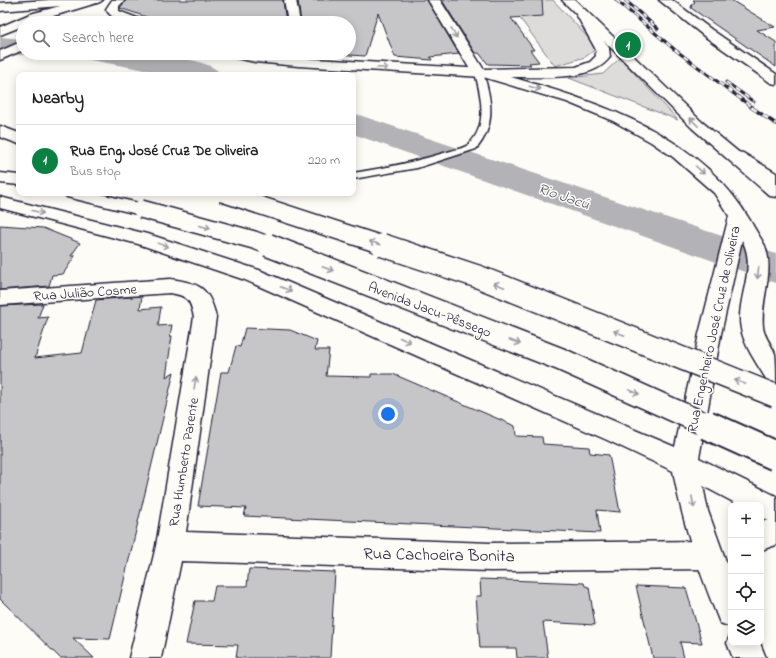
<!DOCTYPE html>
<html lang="en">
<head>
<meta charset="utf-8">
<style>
	:root { --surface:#fff; --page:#f2f2f2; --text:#222; --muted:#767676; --line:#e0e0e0; --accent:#0b8043 }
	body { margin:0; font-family:"Indie Flower",sans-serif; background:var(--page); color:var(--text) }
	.controls { position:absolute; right:12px; bottom:12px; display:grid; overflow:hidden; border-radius:8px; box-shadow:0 2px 10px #0003 }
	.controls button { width:36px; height:36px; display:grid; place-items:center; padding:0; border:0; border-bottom:1px solid var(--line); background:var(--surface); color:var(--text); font:20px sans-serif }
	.you { position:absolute; left:388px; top:414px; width:14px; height:14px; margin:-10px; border:3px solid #fff; border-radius:50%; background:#1a73e8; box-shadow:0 0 0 6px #1a73e833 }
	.badge { display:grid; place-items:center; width:26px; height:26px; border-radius:50%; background:var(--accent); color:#fff; font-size:13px; font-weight:700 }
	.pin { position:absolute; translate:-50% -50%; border:2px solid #fff; box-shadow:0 1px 4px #0006 }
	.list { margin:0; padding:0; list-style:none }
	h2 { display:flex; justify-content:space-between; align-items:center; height:52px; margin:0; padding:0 16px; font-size:17px }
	h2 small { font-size:13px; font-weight:400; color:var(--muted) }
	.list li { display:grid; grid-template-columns:26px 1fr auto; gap:12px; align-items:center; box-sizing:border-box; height:72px; padding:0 16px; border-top:1px solid var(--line) }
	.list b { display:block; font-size:15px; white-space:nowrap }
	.list p { margin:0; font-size:13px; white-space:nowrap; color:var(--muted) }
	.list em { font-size:13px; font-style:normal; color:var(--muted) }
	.icon { flex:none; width:22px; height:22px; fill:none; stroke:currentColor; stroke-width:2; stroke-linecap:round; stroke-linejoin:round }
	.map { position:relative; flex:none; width:776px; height:658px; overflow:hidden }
	.search { position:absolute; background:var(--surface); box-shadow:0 2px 10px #0003; left:16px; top:16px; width:340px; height:44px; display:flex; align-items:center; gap:10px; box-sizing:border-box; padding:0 14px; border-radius:22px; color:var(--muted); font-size:15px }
	.panel { position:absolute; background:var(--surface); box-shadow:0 2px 10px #0003; left:16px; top:72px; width:340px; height:124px; border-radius:8px }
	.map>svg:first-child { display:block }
	.green { fill:#dddcdb; stroke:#807f8b }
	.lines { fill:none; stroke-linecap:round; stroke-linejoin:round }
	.river { fill:#b2b2b7; fill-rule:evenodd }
	.building { fill:#c6c6c8; stroke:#22223b }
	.lane-casing { stroke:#22223b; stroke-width:3 }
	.street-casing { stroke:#22223b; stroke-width:3 }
	.secondary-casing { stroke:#22223b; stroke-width:3 }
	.primary-casing { stroke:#22223b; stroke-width:3 }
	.highway-casing { stroke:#22223b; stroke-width:3 }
	.lane { fill:#fdfcf7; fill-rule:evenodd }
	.street { fill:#fdfcf7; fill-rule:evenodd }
	.secondary { fill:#fdfcf7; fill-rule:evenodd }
	.primary { fill:#fdfcf7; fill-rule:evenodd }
	.highway { fill:#fdfcf7; fill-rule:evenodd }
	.rail-far1-casing { stroke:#22223b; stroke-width:3 }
	.rail-casing { stroke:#22223b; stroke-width:3.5 }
	.rail-far1 { stroke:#fdfcf7; stroke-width:2; stroke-dasharray:5.5; stroke-linecap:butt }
	.rail { stroke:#fdfcf7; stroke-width:2.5; stroke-dasharray:7; stroke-linecap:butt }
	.highway-bridge-far2-casing { stroke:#22223b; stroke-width:20; stroke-linecap:butt }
	.highway-bridge-far1-casing { stroke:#22223b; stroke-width:25; stroke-linecap:butt }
	.highway-bridge-casing { stroke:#22223b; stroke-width:32; stroke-linecap:butt }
	.highway-bridge-far2 { stroke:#fdfcf7; stroke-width:17 }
	.highway-bridge-far1 { stroke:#fdfcf7; stroke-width:22 }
	.highway-bridge { stroke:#fdfcf7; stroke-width:28 }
	.oneway { stroke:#9a9aa2 }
	.labels { text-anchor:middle; stroke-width:3; stroke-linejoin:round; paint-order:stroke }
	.street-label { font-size:14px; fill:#22223b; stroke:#fdfcf7 }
	.water-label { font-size:15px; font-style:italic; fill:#545466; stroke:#fdfcf7 }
	.near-street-label { font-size:17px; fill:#22223b; stroke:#fdfcf7 }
</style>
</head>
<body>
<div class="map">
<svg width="776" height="658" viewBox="0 0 776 658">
	<rect width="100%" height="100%" fill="#fdfcf7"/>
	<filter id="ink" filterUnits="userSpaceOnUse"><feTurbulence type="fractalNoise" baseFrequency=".025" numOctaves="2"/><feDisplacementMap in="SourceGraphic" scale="8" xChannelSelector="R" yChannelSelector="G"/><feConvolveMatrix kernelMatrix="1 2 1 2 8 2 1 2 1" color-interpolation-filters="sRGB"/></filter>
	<g filter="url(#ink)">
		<path class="green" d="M535 0H553L592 42 595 50 585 57 555 66 508 2Z
			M620 58 678 120 569 78 603 74Z"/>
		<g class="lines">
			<path class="river" d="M0 37 23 39V53H32L23 55 0 53Z
				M82 53C111 53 205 51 222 75H173L96 61 86 59Z
				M353 113 776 254V283L353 134Z"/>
		</g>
		<path class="building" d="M126 0H283L286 23H164L120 8Z
			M298 0H427L459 54 430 57 432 60 395 57 378 13 365 56 320 53H349V23H301Z
			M442 0H542L543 16 511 18 534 50H530L539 62 529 63 531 65 488 64 479 53H475Z
			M693 0H731L775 27 757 30 776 42V67L691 8 692 4 695 2Z
			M0 225 43 228 80 243 71 256H75L63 274 52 275 49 286 0 290Z
			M142 296 140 309 161 307 158 326 172 325 170 336H172L166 377 174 372 110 639 73 638 94 658H60L0 599V306L43 304 38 318 48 317 35 358 82 353 96 300Z
			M245 328 290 330 317 341 315 350H329L326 376 371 377V374H393L515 426 516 436 542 437 543 444 589 447 590 453 609 455 620 512 597 510 600 533 244 516 246 508 198 506 221 372H229L236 346 240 347Z
			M249 569 335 572 330 658H236L238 645 186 644 195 601H212L215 586H247Z
			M480 579 584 583 585 586 589 587 595 625 543 622 548 658H517L516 648H480L476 596H481Z
			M636 586 686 588 702 643 680 642 684 658H653Z"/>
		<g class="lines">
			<g class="lane-casing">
				<path id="lane" d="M479 70 483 73C492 99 496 127 476 149L417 168 353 179V173C387 168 418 161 451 151 457 149 466 148 470 143 488 124 481 95 475 73Z"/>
			</g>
			<g class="street-casing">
				<path id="street" d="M284 0H296L300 23H288Z
					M428 0H440L486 73 484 76H474Z
					M659 0H672L712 30 776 74V84L771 83 704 36Z
					M291 53H305V62L303 65H293L291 62Z
					M170 279C199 283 209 287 216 317L186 532 490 543 708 541 718 545 723 555 718 565 708 569 490 571 181 561 161 658H129L156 546 194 317C190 299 188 296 170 293L0 305V291Z"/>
			</g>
			<g class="secondary-casing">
				<path id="secondary" d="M737 152 743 153 776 173V185L770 184 731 161 729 157 731 153Z"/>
			</g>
			<g class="primary-casing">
				<path id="primary" d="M49 0H103L97 3 0 11V3Z
					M112 0H125L119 6V11L142 20 144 23C131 23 113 23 106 9Z
					M562 0H575L702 122 776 183V197L770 196 692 128 604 41 609 48 610 57C592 83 540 76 511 77 602 103 701 135 751 222 755 230 761 238 765 246 775 272 760 300 763 327 764 337 772 345 775 354 776 362 776 376 776 384L768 382C758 365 745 348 741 329 735 299 758 269 742 240L721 334 699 458 776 496V545L761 550V522L768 520 761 517V505H739L703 486 708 511 731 575V627L720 623C699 571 683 526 673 471L607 440 245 280 138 244 0 208V197L151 235 259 270 675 447 699 334 729 216 714 193 673 157 651 142 613 121 567 102 483 77 298 66 255 62 227 56 225 53H250L298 58 484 69 576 67 590 62 596 56 595 48 576 14Z
					M731 633V643H760L766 658H733L727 643Z"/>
			</g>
			<g class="highway-casing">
				<path id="highway" d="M83 0H102L100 2 30 23H23V26L0 35V27L30 14Z
					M23 41V50L0 60V51Z
					M0 126 19 133V144L0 137Z
					M0 173 19 175V185L0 183Z
					M64 193H96L147 205 150 209 147 213 141 215 67 197Z"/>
			</g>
			<use href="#lane" class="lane"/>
			<use href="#street" class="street"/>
			<use href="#secondary" class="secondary"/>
			<use href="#primary" class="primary"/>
			<use href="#highway" class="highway"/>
			<g class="rail-far1-casing">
				<path id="rail-far1" d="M616 0 674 49 753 108
					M625 0 658 29
					M726 82 754 102"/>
			</g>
			<g class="rail-casing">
				<path id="rail" d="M751 107 776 124"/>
			</g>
			<use href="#rail-far1" class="rail-far1"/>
			<use href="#rail" class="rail"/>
			<g class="highway-bridge-far2-casing">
				<path id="highway-bridge-far2" d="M222 193 385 246
					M141 209 254 240 270 246"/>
			</g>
			<g class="highway-bridge-far1-casing">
				<path id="highway-bridge-far1" d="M268 245 560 359 709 426
					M382 245 479 277 776 396"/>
			</g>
			<g class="highway-bridge-casing">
				<path id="highway-bridge" d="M707 425 776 456"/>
			</g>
			<use href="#highway-bridge-far2" class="highway-bridge-far2"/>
			<use href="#highway-bridge-far1" class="highway-bridge-far1"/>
			<use href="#highway-bridge" class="highway-bridge"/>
		</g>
		<defs><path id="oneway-shaft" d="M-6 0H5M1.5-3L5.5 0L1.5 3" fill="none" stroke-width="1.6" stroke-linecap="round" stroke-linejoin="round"/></defs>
		<g class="oneway">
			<use href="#oneway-shaft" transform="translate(454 33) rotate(59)"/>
			<use href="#oneway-shaft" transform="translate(382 68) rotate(3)"/>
			<use href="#oneway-shaft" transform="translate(535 88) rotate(17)"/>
			<use href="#oneway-shaft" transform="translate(694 122) rotate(-135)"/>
			<use href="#oneway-shaft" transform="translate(700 170) rotate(42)"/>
			<use href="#oneway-shaft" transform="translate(38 212) rotate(14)"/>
			<use href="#oneway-shaft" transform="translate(205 227) rotate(15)"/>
			<use href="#oneway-shaft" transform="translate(375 243) rotate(-162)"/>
			<use href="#oneway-shaft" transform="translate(163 245) rotate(19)"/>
			<use href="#oneway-shaft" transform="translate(328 269) rotate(21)"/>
			<use href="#oneway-shaft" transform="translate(758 273) rotate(97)"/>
			<use href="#oneway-shaft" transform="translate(499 285) rotate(-158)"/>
			<use href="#oneway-shaft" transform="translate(286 289) rotate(22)"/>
			<use href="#oneway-shaft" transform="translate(619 333) rotate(-158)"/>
			<use href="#oneway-shaft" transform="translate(405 340) rotate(24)"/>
			<use href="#oneway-shaft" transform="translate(515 342) rotate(21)"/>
			<use href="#oneway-shaft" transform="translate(740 382) rotate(-158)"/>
			<use href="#oneway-shaft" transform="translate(195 383) rotate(-81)"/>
			<use href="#oneway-shaft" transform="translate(634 392) rotate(24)"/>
			<use href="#oneway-shaft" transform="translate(693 502) rotate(79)"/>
		</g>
	</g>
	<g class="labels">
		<g class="street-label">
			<text transform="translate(85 292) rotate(-4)" y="5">Rua Julião Cosme</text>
			<text transform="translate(430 309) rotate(21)" y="5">Avenida Jacu-Pêssego</text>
			<text transform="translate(713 329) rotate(-78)" y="5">Rua Engenheiro José Cruz de Oliveira</text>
			<text transform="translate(183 462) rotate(-81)" y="5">Rua Humberto Parente</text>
		</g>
		<g class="water-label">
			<text transform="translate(564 196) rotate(19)" y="5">Rio Jacú</text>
		</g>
		<g class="near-street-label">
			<text transform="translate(439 554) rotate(1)" y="6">Rua Cachoeira Bonita</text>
		</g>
	</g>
</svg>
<div class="controls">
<button>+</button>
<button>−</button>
<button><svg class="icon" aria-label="locate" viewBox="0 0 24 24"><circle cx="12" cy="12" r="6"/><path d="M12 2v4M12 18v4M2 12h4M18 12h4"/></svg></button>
<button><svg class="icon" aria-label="layers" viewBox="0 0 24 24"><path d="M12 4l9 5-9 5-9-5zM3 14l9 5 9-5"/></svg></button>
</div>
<div class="you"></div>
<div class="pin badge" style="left:628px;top:45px">1</div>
<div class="search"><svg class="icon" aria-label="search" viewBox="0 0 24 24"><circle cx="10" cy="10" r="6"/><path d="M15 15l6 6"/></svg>Search here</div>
<section class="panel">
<h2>Nearby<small></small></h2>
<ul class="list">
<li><span class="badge">1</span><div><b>Rua Eng. José Cruz De Oliveira</b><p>Bus stop</p></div><em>220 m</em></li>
</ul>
</section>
</div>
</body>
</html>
